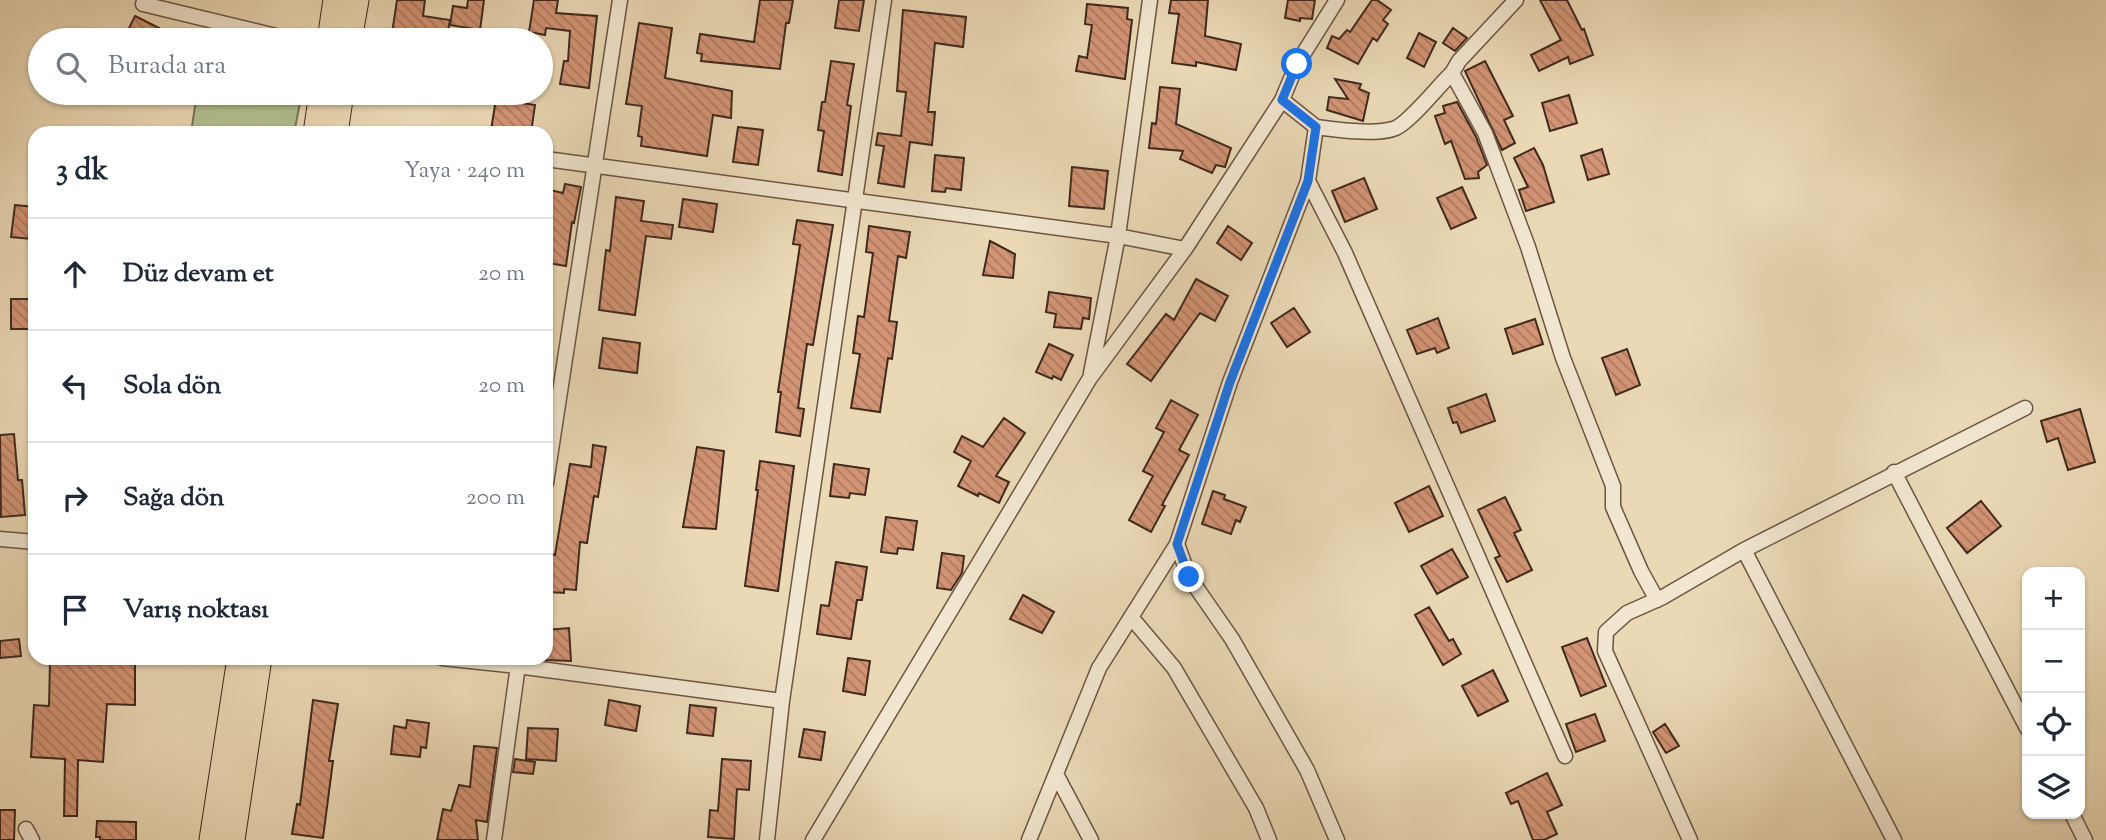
<!DOCTYPE html>
<html lang="tr">
<head>
<meta charset="utf-8">
<style>
	:root { --surface:#fff; --page:#f6f6f7; --text:#1f2937; --muted:#747a83; --line:#e0e1e3 }
	body { margin:0; font-family:"Sorts Mill Goudy",serif; background:var(--page); color:var(--text) }
	.controls { position:absolute; right:21px; bottom:21px; display:grid; overflow:hidden; border-radius:14px; box-shadow:0 2px 5px #0004 }
	.controls button { width:63px; height:63px; display:grid; place-items:center; padding:0; border:0; border-bottom:2px solid var(--line); background:var(--surface); color:var(--text); font:35px sans-serif }
	.stop { position:absolute; width:21px; height:21px; margin:-16px; border:5px solid #1a73e8; border-radius:50%; background:#fff }
	.stop.end { background:#1a73e8; border-color:#fff; box-shadow:0 2px 7px #0008 }
	.list { margin:0; padding:0; list-style:none }
	h2 { display:flex; justify-content:space-between; align-items:center; height:91px; margin:0; padding:0 28px; font-size:30px }
	h2 small { font-size:23px; font-weight:400; color:var(--muted) }
	.list li { display:grid; grid-template-columns:46px 1fr auto; gap:21px; align-items:center; box-sizing:border-box; height:112px; padding:0 28px; border-top:2px solid var(--line) }
	.list b { display:block; font-size:26px; white-space:nowrap }
	.list em { font-size:23px; font-style:normal; color:var(--muted) }
	.icon { flex:none; width:38px; height:38px; fill:none; stroke:currentColor; stroke-width:2; stroke-linecap:round; stroke-linejoin:round }
	.map { position:relative; flex:none; width:2106px; height:840px; overflow:hidden }
	.search { position:absolute; background:var(--surface); box-shadow:0 2px 5px #0004; left:28px; top:28px; width:525px; height:77px; display:flex; align-items:center; gap:18px; box-sizing:border-box; padding:0 24px; border-radius:38px; color:var(--muted); font-size:26px }
	.panel { position:absolute; background:var(--surface); box-shadow:0 2px 5px #0004; left:28px; top:126px; width:525px; height:539px; border-radius:21px }
	.map>svg:first-child { display:block }
	.green { fill:#b3c091; stroke:#7a7457; stroke-width:2 }
	.building { fill:url(#building-back-hatch); stroke:#40291d; stroke-width:2 }
	.lines { fill:none; stroke-linecap:round; stroke-linejoin:round }
	.minor-casing { stroke:#6b5543; stroke-width:17 }
	.primary-casing { stroke:#40291d; stroke-width:25 }
	.minor { stroke:#f2e6d0; stroke-width:14 }
	.primary { stroke:#ebd9b6; stroke-width:23 }
	.route { stroke:#1a73e8; stroke-width:9 }
</style>
</head>
<body>
<div class="map">
<svg width="2106" height="840" viewBox="0 0 2106 840">
	<defs>
		<pattern id="building-back-hatch" width="6" height="6" patternUnits="userSpaceOnUse" patternTransform="scale(1.75)"><rect width="6" height="6" fill="#d29475"/><path d="M-1 5l2 2M0 0l6 6M5-1l2 2" fill="none" stroke="#ac795f"/></pattern>
	</defs>
	<rect width="100%" height="100%" fill="#ebd9b6"/>
	<filter id="stains"><feTurbulence type="fractalNoise" baseFrequency=".00286" numOctaves="4"/><feColorMatrix values="0 0 0 0 .2 0 0 0 0 .09 0 0 0 0 .02 0 0 0 .5 -.17"/></filter>
	<radialGradient id="worn" r=".72"><stop offset=".6" stop-color="#630" stop-opacity="0"/><stop offset="1" stop-color="#630" stop-opacity=".3"/></radialGradient>
	<path class="green" d="M206 30 247 40H205Z
		M197 93H302L294 133H191Z"/>
	<path class="building" d="M397 0H425L423 16 450 20 447 38 413 33 412 40H391Z
		M468 0H484L480 30 450 25 453 6 467 8Z
		M534 0H558L556 13 597 16 589 88 560 84 564 61H568L570 31 546 28 545 35 529 32Z
		M760 0H793L789 23H786L780 69 701 61 702 54 697 53 700 34 754 42Z
		M839 0H864L859 31 835 28Z
		M1171 0H1208L1205 36 1241 44 1236 70 1196 62V66L1172 63 1179 14 1169 13Z
		M1288 0H1315L1312 19 1300 18V21L1285 18Z
		M1372 0H1377L1391 10 1383 20 1388 24 1377 41 1373 38 1358 64 1327 48 1332 36 1339 39 1347 30 1350 32Z
		M1540 0H1567L1582 30 1584 29 1593 55 1570 64 1568 57 1539 71 1531 55 1561 40Z
		M1087 4 1128 8 1127 19 1132 20 1125 79 1076 71 1079 56 1087 58 1092 25 1085 24Z
		M903 10 966 17 963 47 935 43 928 112H935L932 145 910 142 904 187 878 183 884 146 876 145 878 133 901 136 906 92 897 91Z
		M135 16 159 28 153 40H123Z
		M639 23 672 28 665 78 732 91 731 118 713 115 707 156 641 146 642 137 638 136 642 106 626 104Z
		M1453 28 1467 38 1455 51 1443 43Z
		M1419 33 1436 42 1424 67 1407 58Z
		M831 61 854 64 847 105 851 106 842 175 818 171 824 131 818 130 822 102H825Z
		M1485 61 1513 116 1504 120 1515 143 1502 150 1465 71Z
		M1335 79 1361 84 1359 89 1369 93 1363 121 1327 110 1329 97 1348 99Z
		M1160 87 1180 89 1176 124 1231 148 1225 167 1216 165 1212 173 1180 159 1183 151 1149 148 1152 123 1156 124Z
		M1569 95 1577 123 1550 131 1542 103Z
		M496 99 535 105 531 133 491 130Z
		M1457 102 1476 137 1487 165 1478 172 1479 178 1465 179 1451 141 1445 144 1435 116 1445 113 1443 106Z
		M738 127 763 130 758 165 733 162Z
		M1534 148 1543 165 1554 202 1526 211 1519 190 1528 187 1514 158Z
		M1602 149 1609 174 1588 180 1581 156Z
		M935 155 964 158 961 190 946 188 945 192 932 191Z
		M1072 167 1108 171 1104 209 1069 206Z
		M1364 178 1377 209 1345 222 1332 191Z
		M565 184 581 187 574 223 572 222 566 266 548 263 549 258H546V189L563 193Z
		M1462 187 1476 218 1451 229 1437 198Z
		M616 197 644 201 641 221 673 225 671 239 646 236 635 315 599 310 606 250 610 251Z
		M683 199 717 204 713 232 679 227Z
		M15 205 35 207V236L31 235V239L11 237Z
		M797 220 833 225 813 345 807 344 798 408 804 409 800 436 776 432 781 392H778L800 245 793 244Z
		M869 226 910 232 906 258 898 256 889 321 897 322 892 359 888 358 880 412 851 408 860 354 853 353 858 316 864 317 873 253 866 252Z
		M1228 226 1252 243 1241 260 1217 243Z
		M990 241 1015 254 1013 278 983 275Z
		M1196 279 1228 296 1215 321 1200 313 1151 381 1127 364 1166 314 1174 320Z
		M1049 292 1091 298 1089 319 1083 318 1081 329 1054 327 1056 314 1046 312Z
		M11 299H35V329H11Z
		M1294 308 1310 332 1287 347 1271 323Z
		M1438 318 1449 348 1437 353 1435 348 1417 354 1407 330Z
		M1535 319 1543 344 1513 354 1505 329Z
		M603 338 640 343 637 373 599 368Z
		M1049 344 1073 355 1061 380 1053 376 1052 379 1036 372Z
		M1627 349 1640 385 1616 395 1602 358Z
		M1486 394 1495 421 1461 433 1457 422 1453 423 1448 408Z
		M1171 400 1198 415 1179 450 1189 455 1162 505 1165 506 1151 532 1129 520 1153 476 1143 471 1164 432 1156 428Z
		M2080 409 2095 462 2068 470 2058 438 2047 442 2041 421Z
		M1004 418 1025 433 996 476 1009 482 999 503 979 493 978 496 958 486 971 461 954 452 962 436 983 447Z
		M14 434 18 480H22L25 515 1 517 0 435Z
		M593 445 606 447 598 497 594 496 587 543 580 542 576 590 564 589V593L549 592 552 554 555 555 570 464 591 467Z
		M697 447 724 451 716 529 683 527Z
		M760 461 794 466 778 591 745 586 758 490H756Z
		M834 464 869 469 865 495 850 493 849 498 830 496Z
		M1429 486 1443 516 1409 532 1395 503Z
		M1213 491 1225 495 1224 499 1246 507 1240 522 1236 520 1231 534 1202 524Z
		M1505 497 1521 530 1514 533 1532 570 1507 582 1495 558 1500 556 1478 510Z
		M1981 501 2001 526 1967 553 1947 528Z
		M886 517 917 521 913 550 898 548 897 554 881 552Z
		M1452 549 1468 577 1437 594 1421 566Z
		M942 553 964 556 962 573 951 590 937 588Z
		M836 562 867 567 862 600H857L851 639 817 634 821 605 829 606Z
		M1023 595 1054 612 1042 633 1010 619Z
		M1429 607 1449 641 1453 639 1461 654 1443 665 1415 615Z
		M569 628 571 661 546 660V630Z
		M1587 638 1606 686 1581 696 1562 647Z
		M19 639 21 656 0 658V641Z
		M848 658 870 661 865 695 843 691Z
		M50 662 135 664V705L107 704 103 762 78 760 77 816H64L65 759 31 757 34 705 49 706Z
		M1493 670 1508 701 1478 716 1462 686Z
		M313 700 338 704 329 761H333L323 838 292 834 297 804 300 805Z
		M609 700 640 706 636 731 605 725Z
		M690 705 716 708 713 736 687 733Z
		M1595 714 1605 741 1576 752 1566 724Z
		M407 720 429 723 426 748 421 747 420 757 391 754 394 726 406 728Z
		M1665 724 1679 746 1666 753 1653 732Z
		M528 728 558 729 556 761 526 759Z
		M804 729 825 732 821 760 799 757Z
		M474 746 497 748 487 822 476 820 478 840H437L443 809 451 811 459 785 470 787Z
		M515 759 535 762 533 774 513 772Z
		M722 759 751 761 749 790 737 789 734 839 708 837 710 810 718 811Z
		M1547 773 1562 805 1547 812 1557 834 1544 840H1533L1518 801 1511 804 1506 793Z
		M0 810H15L14 840H0Z
		M97 821 136 822V840H100V837H96Z"/>
	<g class="lines">
		<g class="minor-casing">
			<path id="minor" d="M143 4 292 40
				M1452 73 1459 61 1516 0
				M1282 100 1316 127 1308 181 1230 382 1177 544 1189 577 1232 639 1307 770 1337 840
				M1316 127C1337 130 1373 135 1393 129 1407 126 1439 85 1452 73L1485 133 1528 247 1563 358 1613 486V507L1641 571 1657 600
				M546 159 1118 236 1185 249
				M1308 181 1345 253 1565 756
				M1091 373 1118 236 1150 0
				M1894 472 2027 728
				M546 483 620 0
				M0 539 35 542
				M1744 550 1894 840
				M1131 617 1174 668 1256 808 1269 840
				M442 658 517 666 782 701
				M1056 774 1091 840
				M2072 814 2085 840
				M26 829 32 840
				M494 840 519 658
				M767 840 782 701 884 0
				M813 840 1090 378 1185 249 1282 100 1297 64 1337 0
				M1029 840 1099 668 1177 544
				M1690 840 1605 651 1606 632 1627 613 1663 597 1744 550 2025 408"/>
		</g>
		<g class="primary-casing">
			<path id="primary" d="M329 40 335 0
				M350 40 357 0
				M315 133 321 93
				M336 133 342 93
				M211 840 239 658
				M233 840 260 658"/>
		</g>
		<use href="#minor" class="minor"/>
		<use href="#primary" class="primary"/>
	</g>
	<g class="lines">
		<path class="route" d="M1189 577 1177 544 1230 382 1308 181 1316 127 1282 100 1297 64"/>
	</g>
	<rect width="100%" height="100%" filter="url(#stains)"/>
	<rect width="100%" height="100%" fill="url(#worn)"/>
</svg>
<div class="controls">
<button>+</button>
<button>−</button>
<button><svg class="icon" aria-label="locate" viewBox="0 0 24 24"><circle cx="12" cy="12" r="6"/><path d="M12 2v4M12 18v4M2 12h4M18 12h4"/></svg></button>
<button><svg class="icon" aria-label="layers" viewBox="0 0 24 24"><path d="M12 4l9 5-9 5-9-5zM3 14l9 5 9-5"/></svg></button>
</div>
<div class="stop" style="left:1297px;top:64px"></div>
<div class="stop end" style="left:1189px;top:577px"></div>
<div class="search"><svg class="icon" aria-label="search" viewBox="0 0 24 24"><circle cx="10" cy="10" r="6"/><path d="M15 15l6 6"/></svg>Burada ara</div>
<section class="panel">
<h2>3 dk<small>Yaya · 240 m</small></h2>
<ul class="list">
<li><svg class="icon" aria-label="ahead" viewBox="0 0 24 24"><path d="M12 20V5M6 11l6-6 6 6"/></svg><div><b>Düz devam et</b></div><em>20 m</em></li>
<li><svg class="icon" aria-label="left" viewBox="0 0 24 24"><path d="M17 20v-9H6M10 6l-5 5 5 5"/></svg><div><b>Sola dön</b></div><em>20 m</em></li>
<li><svg class="icon" aria-label="right" viewBox="0 0 24 24"><path d="M7 20v-9h11M14 6l5 5-5 5"/></svg><div><b>Sağa dön</b></div><em>200 m</em></li>
<li><svg class="icon" aria-label="arrive" viewBox="0 0 24 24"><path d="M6 21V4h12l-3 4 3 4H6"/></svg><div><b>Varış noktası</b></div></li>
</ul>
</section>
</div>
</body>
</html>
